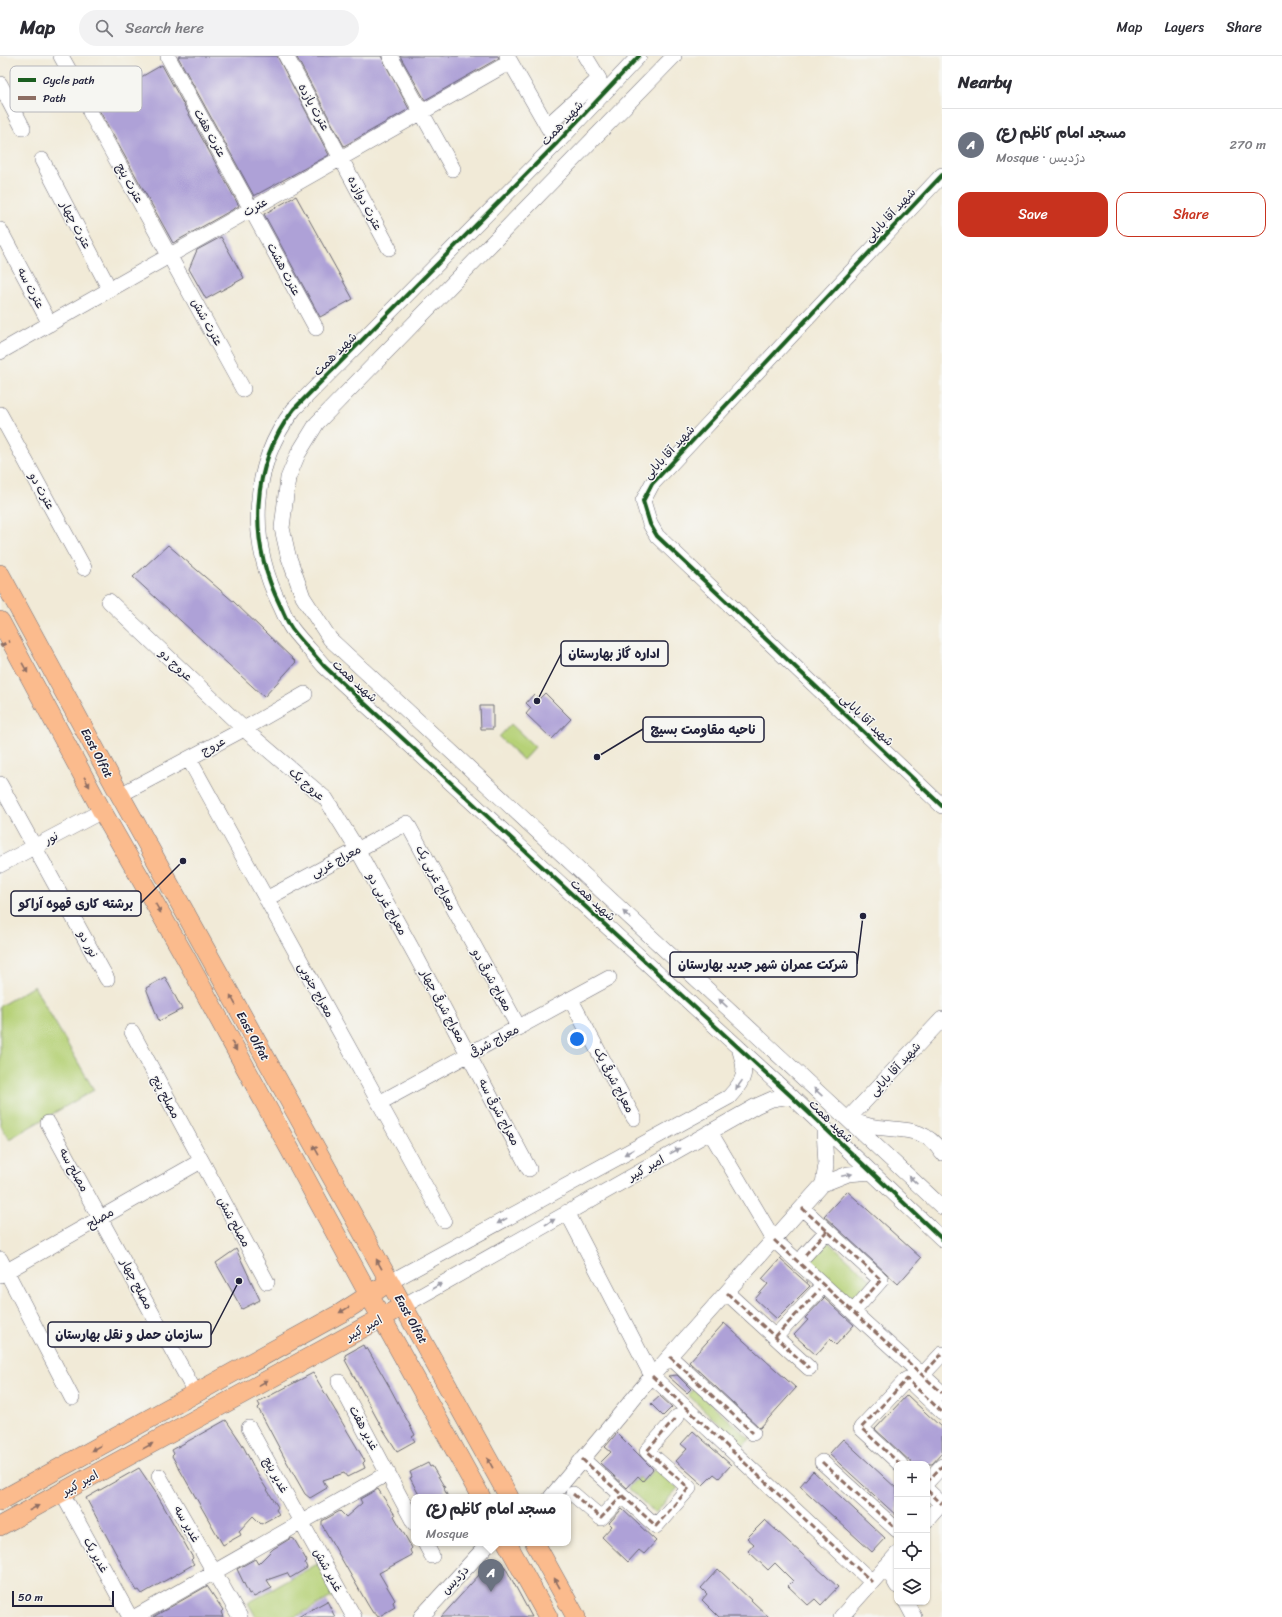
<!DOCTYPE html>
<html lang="en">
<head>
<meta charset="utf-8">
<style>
	:root { --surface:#fff; --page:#f2f2f3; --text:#2b2b33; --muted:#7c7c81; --line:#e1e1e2; --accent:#c8321e }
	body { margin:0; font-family:Sriracha,"Playpen Sans Arabic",sans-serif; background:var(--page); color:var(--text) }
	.controls { position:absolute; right:12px; bottom:12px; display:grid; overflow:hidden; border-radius:8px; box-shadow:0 1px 3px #0004 }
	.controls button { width:36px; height:36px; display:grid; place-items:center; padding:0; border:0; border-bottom:1px solid var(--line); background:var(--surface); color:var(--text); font:20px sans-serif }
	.scale { position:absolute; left:12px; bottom:10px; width:102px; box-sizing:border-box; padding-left:4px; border:2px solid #22223b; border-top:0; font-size:11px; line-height:14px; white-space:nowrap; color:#22223b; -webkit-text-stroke:3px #f6f6f2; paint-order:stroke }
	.you { position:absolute; left:577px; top:983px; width:14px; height:14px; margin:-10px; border:3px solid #fff; border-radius:50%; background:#1a73e8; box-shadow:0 0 0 6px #1a73e833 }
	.badge { display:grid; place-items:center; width:26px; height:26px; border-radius:50%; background:var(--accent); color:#fff; font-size:13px; font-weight:700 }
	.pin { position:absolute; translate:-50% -33px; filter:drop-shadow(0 1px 2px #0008) }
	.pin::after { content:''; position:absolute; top:21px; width:14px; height:12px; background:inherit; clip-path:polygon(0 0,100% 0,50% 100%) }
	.popup { position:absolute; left:411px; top:1438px; width:160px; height:52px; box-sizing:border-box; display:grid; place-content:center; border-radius:8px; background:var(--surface); filter:drop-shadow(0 1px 3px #0005); font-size:13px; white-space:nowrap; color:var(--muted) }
	.popup b { font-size:15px; color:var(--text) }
	.popup::after { content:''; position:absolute; left:50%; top:100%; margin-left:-8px; border:8px solid transparent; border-top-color:var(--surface) }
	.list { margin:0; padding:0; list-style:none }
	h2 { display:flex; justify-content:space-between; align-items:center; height:52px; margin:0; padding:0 16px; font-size:17px }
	h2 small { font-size:13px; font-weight:400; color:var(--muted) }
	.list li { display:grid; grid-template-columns:26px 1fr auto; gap:12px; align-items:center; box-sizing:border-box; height:72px; padding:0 16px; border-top:1px solid var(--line) }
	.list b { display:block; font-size:15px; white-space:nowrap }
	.list p { margin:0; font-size:13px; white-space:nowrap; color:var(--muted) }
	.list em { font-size:13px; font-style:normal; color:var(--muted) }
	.actions { display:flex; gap:8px; padding:12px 16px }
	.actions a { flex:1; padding:9px 0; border:1px solid var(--accent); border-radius:12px; text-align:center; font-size:14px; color:var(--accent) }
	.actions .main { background:var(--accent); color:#fff }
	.icon { flex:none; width:22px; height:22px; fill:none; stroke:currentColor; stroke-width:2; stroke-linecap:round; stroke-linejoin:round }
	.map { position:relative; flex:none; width:942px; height:1561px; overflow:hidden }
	header { display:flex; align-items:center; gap:24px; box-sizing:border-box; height:56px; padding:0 20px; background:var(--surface); border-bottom:1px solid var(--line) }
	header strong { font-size:19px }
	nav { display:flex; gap:22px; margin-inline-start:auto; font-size:14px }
	.search { width:280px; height:36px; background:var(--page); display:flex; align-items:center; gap:10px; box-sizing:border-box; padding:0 14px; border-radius:22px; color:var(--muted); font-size:15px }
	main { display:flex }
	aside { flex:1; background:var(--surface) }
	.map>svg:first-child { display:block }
	.green { fill:#b6d177; stroke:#6c7a59 }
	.building { fill:#aea1d7 }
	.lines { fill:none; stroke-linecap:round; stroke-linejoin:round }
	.minor-casing { stroke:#6a6872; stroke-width:16 }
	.major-casing { stroke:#6a6872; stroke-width:20 }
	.minor { stroke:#fff; stroke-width:15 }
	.major { stroke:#fbbb8d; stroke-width:19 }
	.quiet { stroke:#8d6e63; stroke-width:3; stroke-dasharray:6 3; stroke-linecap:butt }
	.cycleway-casing { stroke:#f6f6f2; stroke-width:6 }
	.cycleway { stroke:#1b5e20; stroke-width:4 }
	.oneway { fill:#8e6e64 }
	.oneway2 { fill:#9c9ca7 }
	.labels { text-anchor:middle; stroke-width:3; stroke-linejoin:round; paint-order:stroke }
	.street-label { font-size:12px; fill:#22223b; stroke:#f6f6f2 }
	.key { fill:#f6f6f2; stroke:#b6b6bb; stroke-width:1 }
	.key-label { font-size:11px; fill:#22223b }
	.leader { fill:none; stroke:#22223b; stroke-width:1.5 }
	.callout-dot { fill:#22223b; stroke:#f6f6f2; stroke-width:1.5 }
	.callout { fill:#f6f6f2; stroke:#22223b; stroke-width:1.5 }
	.callout-label { font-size:13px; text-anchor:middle; font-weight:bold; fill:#22223b }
</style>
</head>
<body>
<header>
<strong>Map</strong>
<div class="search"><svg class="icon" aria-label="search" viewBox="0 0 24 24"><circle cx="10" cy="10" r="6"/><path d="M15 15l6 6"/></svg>Search here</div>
<nav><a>Map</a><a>Layers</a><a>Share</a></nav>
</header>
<main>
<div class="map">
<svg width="942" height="1561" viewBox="0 0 942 1561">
	<rect width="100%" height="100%" fill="#f6f6f2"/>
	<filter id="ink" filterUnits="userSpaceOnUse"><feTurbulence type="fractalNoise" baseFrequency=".025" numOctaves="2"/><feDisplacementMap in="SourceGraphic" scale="8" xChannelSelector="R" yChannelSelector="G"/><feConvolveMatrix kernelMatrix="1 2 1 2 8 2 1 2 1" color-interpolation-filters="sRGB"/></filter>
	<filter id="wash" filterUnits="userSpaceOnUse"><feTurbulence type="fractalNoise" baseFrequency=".012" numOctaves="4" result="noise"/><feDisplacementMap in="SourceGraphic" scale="16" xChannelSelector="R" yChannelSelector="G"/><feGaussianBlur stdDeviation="0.9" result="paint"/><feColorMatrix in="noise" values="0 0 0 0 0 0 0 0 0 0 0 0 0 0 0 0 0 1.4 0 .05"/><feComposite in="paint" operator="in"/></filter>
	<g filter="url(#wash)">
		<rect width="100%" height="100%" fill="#f1ead7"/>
		<path class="green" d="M511 668 535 691 523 704 499 681Z
			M34 930 94 1034 9 1083 0 1068V950Z
			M827 1184 872 1225 854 1245 809 1204Z
			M694 1332 750 1383 743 1390 688 1339Z
			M656 1412 678 1432 655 1457 628 1432 638 1421 643 1425Z
			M319 1507 337 1538 295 1561H256L248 1547Z"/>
		<g id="blocks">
			<path class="building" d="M180 0H277L329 99 254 140 178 1Z
				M296 0H381L409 53 344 90Z
				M400 0H498L499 2 425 44Z
				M162 9 239 150 173 187 98 52 94 48Z
				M296 140 353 243 320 261 264 158Z
				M221 181 244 222 206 243 189 213 197 194Z
				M168 489 234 546 296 606 264 641 133 521Z
				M545 637 571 663 552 683 526 658 531 652 526 647 534 638 539 643Z
				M480 650H493V673H481Z
				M165 921 182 953 159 965 146 932Z
				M847 1135 921 1202 898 1228 824 1160Z
				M236 1193 260 1244 242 1253 216 1207Z
				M780 1203 810 1230 777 1263 755 1243 768 1228 762 1223Z
				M824 1242 854 1269 836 1289 830 1283 816 1299 794 1279 808 1264 805 1262Z
				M724 1267 796 1332 760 1372 689 1306Z
				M363 1289 365 1293 367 1292 389 1330 415 1379 412 1381 415 1385 397 1395 381 1370 345 1304 347 1303 345 1299Z
				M313 1317 365 1405 363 1407 365 1412 347 1421 344 1417 323 1424 327 1432 310 1442 305 1438 284 1401 258 1352 260 1350 258 1346Z
				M677 1319 691 1333 687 1337 668 1320Z
				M907 1339 942 1372V1397L932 1408H913L875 1373Z
				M660 1340 672 1351 663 1360 651 1348Z
				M226 1364 242 1388 259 1421 278 1451 276 1454 279 1458 261 1468 253 1460 239 1475 241 1479 223 1489 172 1400 174 1398 172 1394Z
				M693 1375 731 1409 719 1422 714 1418 703 1429 676 1405 687 1393 681 1388Z
				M617 1377 653 1413 643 1425 638 1420 627 1432 600 1407 611 1396 605 1391Z
				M843 1383 897 1433V1460L829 1398Z
				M428 1407 430 1411 432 1410 445 1432 444 1433 448 1441H420L418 1437 410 1422 412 1421 410 1416Z
				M139 1412 156 1437 193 1502 191 1504 194 1508 142 1538 139 1534 137 1535 127 1518 86 1442Z
				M813 1415 885 1482 872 1496 800 1430Z
				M378 1433 395 1459 394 1460 412 1492 410 1494 412 1499 379 1517 395 1544 393 1546 395 1551 378 1561 375 1557H373L368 1549 322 1469V1465L340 1455 346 1461 362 1447 360 1443Z
				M622 1453 656 1485 644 1498 639 1494 628 1506 602 1481 612 1470 609 1467Z
				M765 1464 838 1531 821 1549 815 1543 808 1549 788 1530 793 1525 775 1507 768 1514 748 1495 754 1488 747 1482Z
				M291 1482 294 1483 307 1505 305 1507 307 1512 290 1522 287 1517 267 1524 272 1532 254 1541 251 1537 249 1538 237 1513 255 1503 258 1508 273 1493Z
				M489 1508 505 1511 532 1561H441Z
				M718 1513 769 1561H719L702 1544 707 1538 701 1532Z
				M207 1530 223 1554 221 1556 223 1561H153Z
				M327 1545 335 1561H298Z"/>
		</g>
	</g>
	<g filter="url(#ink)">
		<use href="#blocks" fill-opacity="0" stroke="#6a6872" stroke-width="1"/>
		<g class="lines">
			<g class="minor-casing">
				<path id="minor" d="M61 0 71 18
					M286 0 389 192
					M390 0 453 113
					M507 0 557 87
					M639 0 557 87 294 353C250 410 248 485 280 549 284 557 287 566 292 573 302 586 314 598 324 610L791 1040 942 1183
					M674 0 317 367 298 398 288 422 282 472 288 499 303 541 330 583 942 1151
					M168 1 316 272
					M0 28 23 72
					M90 56 243 333
					M547 70 599 23 585 0
					M42 104 110 234
					M942 119 652 428 643 445 650 468 657 480 942 750
					M0 174 50 268
					M0 296 510 6
					M0 358 84 512
					M109 545 244 673 326 743 357 793 417 902 529 1113
					M189 703 444 1164
					M0 728 107 923
					M120 739 244 673 305 638
					M0 809 102 755
					M266 843 407 767 519 972
					M571 944 634 1062
					M942 963 848 1063C857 1066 866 1070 875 1071 903 1075 925 1070 942 1097
					M132 976 267 1226
					M379 1047 609 922
					M48 1067 195 1336
					M824 1073 826 1109 823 1128 848 1118 872 1116
					M710 1076 774 1184 942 1337
					M802 1152 881 1224 859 1249
					M567 1156 652 1320 872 1526
					M805 1199 827 1175
					M0 1203 72 1342
					M0 1219 201 1105
					M390 1226 729 1041C746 1023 747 1016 739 992
					M727 1237 809 1312
					M403 1250 756 1050 772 1043 791 1040
					M775 1281 819 1234
					M670 1301 753 1377
					M926 1315 942 1298
					M339 1326 414 1467
					M249 1372 354 1561
					M582 1403 656 1470 689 1432 647 1395 677 1361
					M822 1406 897 1474
					M900 1408 861 1372 907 1323 942 1356
					M159 1420 240 1561
					M927 1426 942 1410
					M927 1434 942 1448
					M62 1437 130 1561
					M573 1438 601 1462 622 1440
					M551 1441 652 1320 823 1128
					M927 1464 942 1447
					M425 1487 432 1500
					M886 1510 897 1530
					M906 1546 914 1561
					M135 1561 388 1417
					M421 1561 489 1487
					M841 1561 897 1498"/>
			</g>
			<g class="major-casing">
				<path id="major" d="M0 518 120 739 509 1441
					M0 565 102 755 187 904 369 1239 481 1441
					M0 1445 341 1257 380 1232
					M0 1470 394 1255
					M507 1487 548 1561
					M535 1487 576 1561"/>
			</g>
			<use href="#minor" class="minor"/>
			<use href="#major" class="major"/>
			<path class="quiet" d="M0 590 10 585
				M802 1152 881 1224 859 1249
				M774 1184 942 1337
				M805 1199 827 1175
				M727 1237 809 1312
				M775 1281 819 1234
				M670 1301 753 1377
				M926 1315 942 1298
				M652 1320 872 1526
				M582 1403 656 1470 689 1432 647 1395 677 1361
				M822 1406 897 1474
				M900 1408 861 1372 907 1323 942 1356
				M927 1426 942 1410
				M927 1434 942 1448
				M573 1438 601 1462 622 1440"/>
			<g class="cycleway-casing">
				<path id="cycleway" d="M639 0 557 87 294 353C250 410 248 485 280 549 284 557 287 566 292 573 302 586 314 598 324 610L791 1040 942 1183
					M942 119 652 428 643 445 650 468 657 480 942 750"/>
			</g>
			<use href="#cycleway" class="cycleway"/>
		</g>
		<defs><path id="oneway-solid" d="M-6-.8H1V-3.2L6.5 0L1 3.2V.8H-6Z"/></defs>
		<g class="oneway">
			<use href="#oneway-solid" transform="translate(25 612) rotate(61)"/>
			<use href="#oneway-solid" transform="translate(87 726) rotate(61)"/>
			<use href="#oneway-solid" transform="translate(158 852) rotate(60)"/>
			<use href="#oneway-solid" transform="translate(233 944) rotate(-119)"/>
			<use href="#oneway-solid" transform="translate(234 990) rotate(61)"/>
			<use href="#oneway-solid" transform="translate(316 1094) rotate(-119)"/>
			<use href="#oneway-solid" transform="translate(379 1208) rotate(-119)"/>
			<use href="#oneway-solid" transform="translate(344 1254) rotate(149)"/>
			<use href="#oneway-solid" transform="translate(263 1327) rotate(-29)"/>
			<use href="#oneway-solid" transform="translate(148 1390) rotate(-29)"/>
			<use href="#oneway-solid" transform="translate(96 1392) rotate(151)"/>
			<use href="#oneway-solid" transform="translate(490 1407) rotate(-119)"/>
			<use href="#oneway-solid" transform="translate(34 1452) rotate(-28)"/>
			<use href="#oneway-solid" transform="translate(557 1527) rotate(-119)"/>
		</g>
		<g class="oneway2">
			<use href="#oneway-solid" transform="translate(627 859) rotate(-137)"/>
			<use href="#oneway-solid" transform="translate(723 947) rotate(-137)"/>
			<use href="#oneway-solid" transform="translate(739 1029) rotate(125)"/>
			<use href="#oneway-solid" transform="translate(818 1036) rotate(-137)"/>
			<use href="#oneway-solid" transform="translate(675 1095) rotate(-29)"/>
			<use href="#oneway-solid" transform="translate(629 1096) rotate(151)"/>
			<use href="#oneway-solid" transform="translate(847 1119) rotate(-12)"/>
			<use href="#oneway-solid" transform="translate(913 1124) rotate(-137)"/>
			<use href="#oneway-solid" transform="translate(502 1165) rotate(151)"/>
			<use href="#oneway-solid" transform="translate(550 1166) rotate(-30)"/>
			<use href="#oneway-solid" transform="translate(437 1230) rotate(-30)"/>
		</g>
	</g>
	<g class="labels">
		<g class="street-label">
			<text transform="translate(314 51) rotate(61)" y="4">عترت یازده</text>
			<text transform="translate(562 67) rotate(-47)" y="4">شهید همت</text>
			<text transform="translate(210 77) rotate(61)" y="4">عترت هفت</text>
			<text transform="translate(130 127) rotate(61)" y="4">عترت پنج</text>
			<text transform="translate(365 147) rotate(62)" y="4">عترت دوازده</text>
			<text transform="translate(255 151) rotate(-30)" y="4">عترت</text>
			<text transform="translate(890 159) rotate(-47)" y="4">شهید آقا بابایی</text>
			<text transform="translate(76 169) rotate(62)" y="4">عترت چهار</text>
			<text transform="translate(284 213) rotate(62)" y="4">عترت هشت</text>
			<text transform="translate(31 232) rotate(62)" y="4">عترت سه</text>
			<text transform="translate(207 266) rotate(61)" y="4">عترت شش</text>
			<text transform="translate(335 298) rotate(-45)" y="4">شهید همت</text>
			<text transform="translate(669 396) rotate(-47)" y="4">شهید آقا بابایی</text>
			<text transform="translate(42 435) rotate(61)" y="4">عترت دو</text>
			<text transform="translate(176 609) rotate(43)" y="4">عروج دو</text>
			<text transform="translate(355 625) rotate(43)" y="4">شهید همت</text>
			<text transform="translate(867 664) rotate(44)" y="4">شهید آقا بابایی</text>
			<text transform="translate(213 690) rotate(-28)" y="4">عروج</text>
			<text transform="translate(97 697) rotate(62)" y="4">East Olfat</text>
			<text transform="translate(307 728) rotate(41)" y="4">عروج یک</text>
			<text transform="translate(51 782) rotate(-28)" y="4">نور</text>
			<text transform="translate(336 805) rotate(-28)" y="4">معراج غربی</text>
			<text transform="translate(436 822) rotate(62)" y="4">معراج غربی یک</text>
			<text transform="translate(593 844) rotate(43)" y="4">شهید همت</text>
			<text transform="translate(387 848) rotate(61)" y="4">معراج غربی دو</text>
			<text transform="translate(88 888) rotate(61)" y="4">نور دو</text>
			<text transform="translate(492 924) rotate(61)" y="4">معراج شرقی دو</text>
			<text transform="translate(316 934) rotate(61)" y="4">معراج جنوبی</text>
			<text transform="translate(443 950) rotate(62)" y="4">معراج شرقی چهار</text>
			<text transform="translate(253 980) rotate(61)" y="4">East Olfat</text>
			<text transform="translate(494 985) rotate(-28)" y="4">معراج شرقی</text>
			<text transform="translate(895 1013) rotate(-47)" y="4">شهید آقا بابایی</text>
			<text transform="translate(614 1024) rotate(62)" y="4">معراج شرقی یک</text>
			<text transform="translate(166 1041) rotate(62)" y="4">مصلح پنج</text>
			<text transform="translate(499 1056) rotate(62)" y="4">معراج شرقی سه</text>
			<text transform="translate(831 1065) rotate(44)" y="4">شهید همت</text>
			<text transform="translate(646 1112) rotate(-29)" y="4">امیر کبیر</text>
			<text transform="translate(74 1114) rotate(61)" y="4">مصلح سه</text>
			<text transform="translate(100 1162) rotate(-30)" y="4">مصلح</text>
			<text transform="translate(234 1166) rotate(61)" y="4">مصلح شش</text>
			<text transform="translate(137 1228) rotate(62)" y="4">مصلح چهار</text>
			<text transform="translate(411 1263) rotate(61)" y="4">East Olfat</text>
			<text transform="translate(364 1272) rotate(-29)" y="4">امیر کبیر</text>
			<text transform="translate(364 1372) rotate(62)" y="4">غدیر هفت</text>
			<text transform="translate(276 1419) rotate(61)" y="4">غدیر پنج</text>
			<text transform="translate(80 1427) rotate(-29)" y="4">امیر کبیر</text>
			<text transform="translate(187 1468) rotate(60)" y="4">غدیر سه</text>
			<text transform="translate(96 1499) rotate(61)" y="4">غدیر یک</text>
			<text transform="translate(328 1514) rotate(61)" y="4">غدیر شش</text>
			<text transform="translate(455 1524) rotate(-47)" y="4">دژدیس</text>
		</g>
	</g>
	<rect x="10" y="10" width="132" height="46" rx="6" class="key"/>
	<rect x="18" y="22" width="18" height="4" fill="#1b5e20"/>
	<rect x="18" y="40" width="18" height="4" fill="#8d6e63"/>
	<g class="key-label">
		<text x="43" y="28">Cycle path</text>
		<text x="43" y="46">Path</text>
	</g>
	<path class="leader" d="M537 645L561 598M597 701L643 673M183 805L141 847M863 860L857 908M239 1225L211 1279"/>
	<g class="callout-dot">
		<circle cx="537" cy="645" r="4"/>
		<circle cx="597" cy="701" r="4"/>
		<circle cx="183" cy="805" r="4"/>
		<circle cx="863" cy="860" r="4"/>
		<circle cx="239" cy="1225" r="4"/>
	</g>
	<g class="callout">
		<rect x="561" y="585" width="107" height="25" rx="4"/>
		<rect x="643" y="661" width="121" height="25" rx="4"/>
		<rect x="11" y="835" width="130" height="25" rx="4"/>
		<rect x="670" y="896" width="187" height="25" rx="4"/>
		<rect x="48" y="1266" width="163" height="25" rx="4"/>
	</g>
	<g class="callout-label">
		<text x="614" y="602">اداره گاز بهارستان</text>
		<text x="703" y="678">ناحیه مقاومت بسیج</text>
		<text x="76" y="852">برشته کاری قهوه آراکو</text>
		<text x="763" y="913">شرکت عمران شهر جدید بهارستان</text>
		<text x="129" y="1283">سازمان حمل و نقل بهارستان</text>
	</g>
</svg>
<div class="controls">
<button>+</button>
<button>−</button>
<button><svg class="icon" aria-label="locate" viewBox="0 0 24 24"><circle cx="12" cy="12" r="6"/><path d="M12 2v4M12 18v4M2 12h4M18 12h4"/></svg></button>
<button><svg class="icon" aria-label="layers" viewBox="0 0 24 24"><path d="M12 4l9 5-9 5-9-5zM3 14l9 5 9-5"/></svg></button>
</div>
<div class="scale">50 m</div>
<div class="you"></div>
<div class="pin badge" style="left:491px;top:1536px;background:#6b7280">A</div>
<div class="popup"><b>مسجد امام کاظم (ع)</b>Mosque</div>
</div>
<aside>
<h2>Nearby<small></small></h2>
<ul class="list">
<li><span class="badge" style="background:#6b7280">A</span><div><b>مسجد امام کاظم (ع)</b><p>Mosque · دژدیس</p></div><em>270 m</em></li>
</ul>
<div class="actions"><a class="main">Save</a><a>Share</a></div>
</aside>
</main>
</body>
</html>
